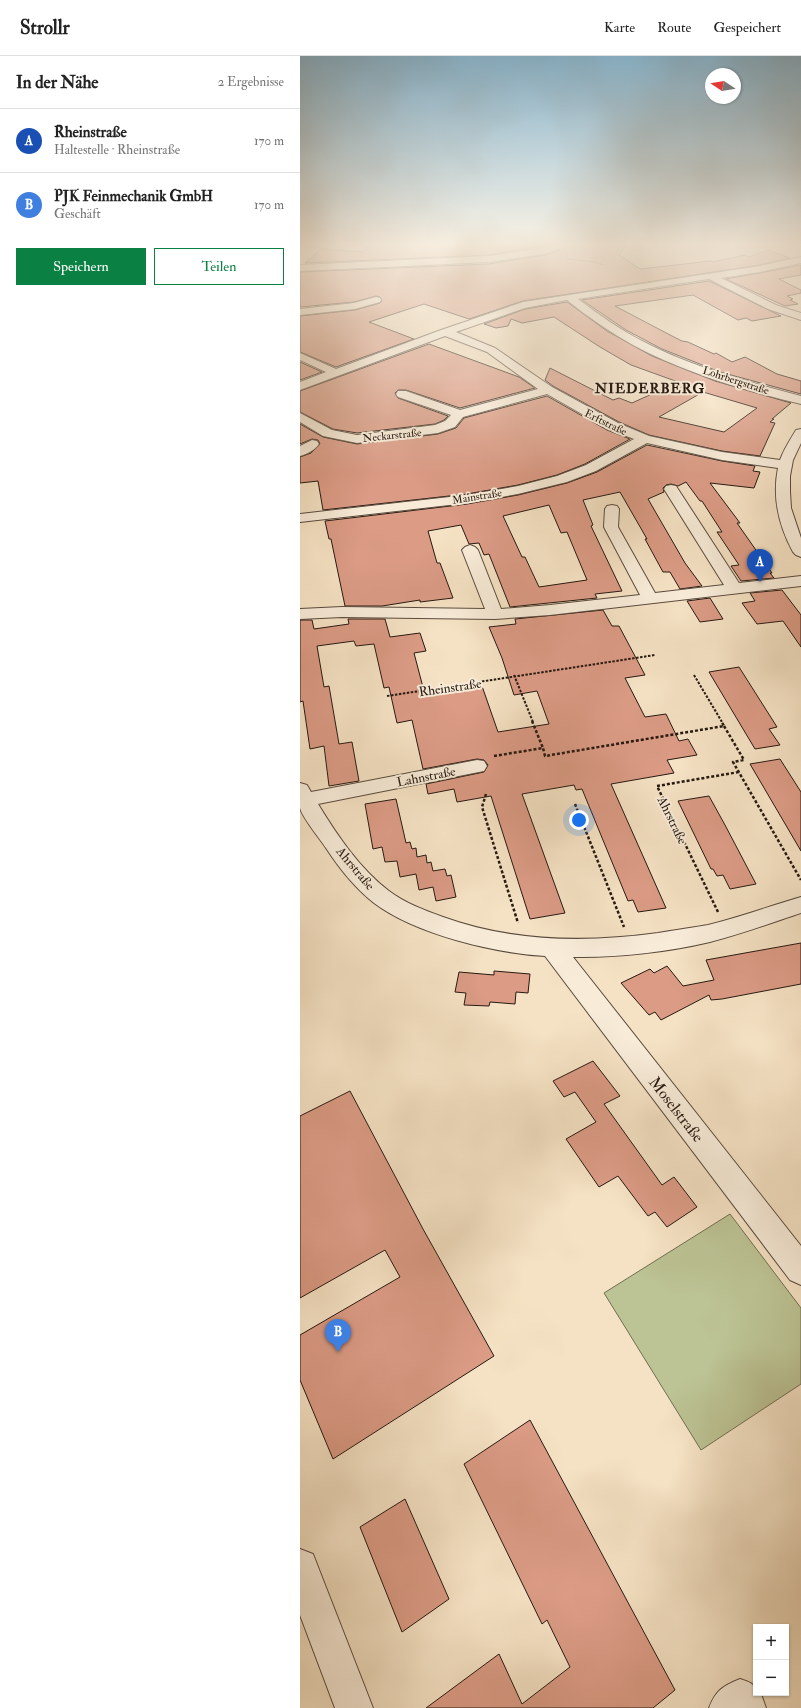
<!DOCTYPE html>
<html lang="de">
<head>
<meta charset="utf-8">
<style>
	:root { --surface:#fff; --page:#f2f2f2; --text:#222; --muted:#767676; --line:#e0e0e0; --accent:#0b8043 }
	body { margin:0; font-family:"IM FELL Double Pica",serif; background:var(--page); color:var(--text) }
	.controls { position:absolute; right:12px; bottom:12px; display:grid; overflow:hidden; border-radius:0px; box-shadow:0 1px 3px #0004 }
	.controls button { width:36px; height:36px; display:grid; place-items:center; padding:0; border:0; border-bottom:1px solid var(--line); background:var(--surface); color:var(--text); font:20px sans-serif }
	.compass { position:absolute; left:405px; top:12px; width:36px; height:36px; border-radius:50%; background:var(--surface); box-shadow:0 1px 3px #0004; rotate:282deg }
	.you { position:absolute; left:279px; top:764px; width:14px; height:14px; margin:-10px; border:3px solid #fff; border-radius:50%; background:#1a73e8; box-shadow:0 0 0 6px #1a73e833 }
	.badge { display:grid; place-items:center; width:26px; height:26px; border-radius:50%; background:var(--accent); color:#fff; font-size:13px; font-weight:700 }
	.pin { position:absolute; translate:-50% -33px; filter:drop-shadow(0 1px 2px #0008) }
	.pin::after { content:''; position:absolute; top:21px; width:14px; height:12px; background:inherit; clip-path:polygon(0 0,100% 0,50% 100%) }
	.list { margin:0; padding:0; list-style:none }
	h2 { display:flex; justify-content:space-between; align-items:center; height:52px; margin:0; padding:0 16px; font-size:17px }
	h2 small { font-size:13px; font-weight:400; color:var(--muted) }
	.list li { display:grid; grid-template-columns:26px 1fr auto; gap:12px; align-items:center; box-sizing:border-box; height:64px; padding:0 16px; border-top:1px solid var(--line) }
	.list b { display:block; font-size:15px; white-space:nowrap }
	.list p { margin:0; font-size:13px; white-space:nowrap; color:var(--muted) }
	.list em { font-size:13px; font-style:normal; color:var(--muted) }
	.actions { display:flex; gap:8px; padding:12px 16px }
	.actions a { flex:1; padding:9px 0; border:1px solid var(--accent); border-radius:0px; text-align:center; font-size:14px; color:var(--accent) }
	.actions .main { background:var(--accent); color:#fff }
	.map { position:relative; flex:none; width:501px; height:1652px; overflow:hidden }
	header { display:flex; align-items:center; gap:24px; box-sizing:border-box; height:56px; padding:0 20px; background:var(--surface); border-bottom:1px solid var(--line) }
	header strong { font-size:19px }
	nav { display:flex; gap:22px; margin-inline-start:auto; font-size:14px }
	main { display:flex }
	aside { flex:1; background:var(--surface) }
	.map>svg:first-child { display:block }
	.green { fill:#bcc394; stroke:#716e52 }
	.building { fill:#db9b85; stroke:#261911; fill-rule:evenodd }
	.lines { fill:none; stroke-linecap:round; stroke-linejoin:round }
	.minor-casing { stroke:#5a4b3e; stroke-width:2 }
	.path-far2 { stroke:#261911; stroke-width:1; stroke-dasharray:1.5 1; stroke-linecap:butt }
	.path-far1 { stroke:#261911; stroke-width:2; stroke-dasharray:2.5 1.5; stroke-linecap:butt }
	.path { stroke:#261911; stroke-width:2.5; stroke-dasharray:3 2; stroke-linecap:butt }
	.minor { fill:#f8ecd9; fill-rule:evenodd }
	.labels { text-anchor:middle; stroke-width:4; stroke-linejoin:round; paint-order:stroke }
	.far-street-label { font-size:11px; fill:#261911; stroke:#f8ecd9 }
	.street-label { font-size:13px; fill:#261911; stroke:#f8ecd9 }
	.far-district-label { font-size:14px; font-weight:bold; letter-spacing:1px; fill:#261911; stroke:#f8ecd9 }
	.near-street-label { font-size:16px; fill:#261911; stroke:#f8ecd9 }
</style>
</head>
<body>
<header>
<strong>Strollr</strong>
<nav><a>Karte</a><a>Route</a><a>Gespeichert</a></nav>
</header>
<main>
<aside>
<h2>In der Nähe<small>2 Ergebnisse</small></h2>
<ul class="list">
<li><span class="badge" style="background:#1a4fb4">A</span><div><b>Rheinstraße</b><p>Haltestelle · Rheinstraße</p></div><em>170 m</em></li>
<li><span class="badge" style="background:#3f7fe0">B</span><div><b>PJK Feinmechanik GmbH</b><p>Geschäft</p></div><em>170 m</em></li>
</ul>
<div class="actions"><a class="main">Speichern</a><a>Teilen</a></div>
</aside>
<div class="map">
<svg width="501" height="1652" viewBox="0 0 501 1652">
	<rect width="100%" height="100%" fill="#f5e2c4"/>
	<filter id="stains"><feTurbulence type="fractalNoise" baseFrequency=".005" numOctaves="4"/><feColorMatrix values="0 0 0 0 .2 0 0 0 0 .09 0 0 0 0 .02 0 0 0 .5 -.17"/></filter>
	<radialGradient id="worn" r=".72"><stop offset=".6" stop-color="#630" stop-opacity="0"/><stop offset="1" stop-color="#630" stop-opacity=".3"/></radialGradient>
	<path class="green" d="M430 1158 501 1252V1328L401 1394 304 1237Z"/>
	<path class="building" d="M54 187H236L253 188 189 199 5 207 21 193 62 196 68 192 63 188Z
		M284 187H324L322 189 326 190 319 199 340 213 410 205 413 206 445 199 449 201 468 194 490 202 460 209 223 245 169 263 124 248 69 266 114 283 36 311 0 296V260L55 254 80 247 82 245 80 241 76 240 54 246 0 251V216L189 208 245 199 278 188 282 189Z
		M501 209V219L479 223 501 234V237L487 240 493 243 490 244 498 248 485 250 426 223 460 217Z
		M409 225 481 260 452 265 446 262 438 264 393 239 315 250 372 280 382 285 388 286 414 298 416 297 432 306 445 301 477 318 501 325V338L420 316 362 293 326 274 282 244Z
		M267 246 307 275 352 300 415 325 491 347 472 363H474L470 366 475 367 460 400 422 395 349 379 319 366 253 330 245 324 250 312 313 344 319 342 332 347 378 326 331 309 300 291 254 261 222 267 211 263 208 270 196 272 184 268 225 253ZM403 336 457 352 424 376 359 361Z
		M129 288 219 321 235 332 160 352 106 334H98L95 337 98 342 148 360 144 364 135 368 57 377 33 373 0 356V335Z
		M0 306 22 316 0 324Z
		M247 340 307 374 330 383 285 408 257 419 218 429 167 438 23 454 18 425 0 427V401L11 397 20 388 18 384 12 383 0 388V368L23 381 57 388 138 378 156 372 164 362Z
		M347 389 422 405 455 410 453 415 460 416 454 432 410 427 440 467H437L472 517H470L474 522 441 525 431 510 439 509 417 476H422L402 445H400L386 426 378 430 371 428 366 429 363 432 364 436 348 443 385 507 402 530 380 533 370 516H363L345 483H347L320 436 283 444 293 469 291 470 322 535 295 538 297 542 210 551 189 498 184 499 179 487 169 488 161 469 128 475 137 507H140L153 542 120 546V544L82 550H45L31 483H29L25 465 167 448 218 439 267 427 297 416ZM249 449 261 477 267 476 287 524 239 531 225 501H222L203 460Z
		M482 534 501 559V591L483 565 457 568 442 547 455 545 450 537Z
		M410 542 423 563 400 566 387 545Z
		M303 554 312 570H319L345 619 325 622 345 661 366 658 379 685 388 683 397 699 367 704 374 717 311 728 366 852 338 856 333 844 328 845 282 733 276 734 274 729 222 738 265 857 230 863 191 740 157 746 154 733 128 738 126 728 184 716 188 709 184 704 177 703 123 713 112 664 97 667 89 631 84 632 74 588 56 590 54 585 17 590 24 631 29 630 39 688 52 686 59 725 29 730 24 690 10 693 3 645 0 646V564H12L14 573 49 568 48 563H85L90 581 120 577 126 595 114 597 125 639 182 630 198 676 249 668 237 635 214 639 202 602 189 571 216 568 215 563Z
		M439 611 477 671 469 673 480 689 455 693 409 616Z
		M480 703 501 736V795L450 708Z
		M409 740 425 769 456 828 430 833 423 819 417 820 413 813H411L378 745Z
		M96 743 106 787 110 786 112 793 116 792 117 801 126 799 127 807 131 806 133 815 145 813 147 820 151 819 156 841 136 845 133 831 119 834 116 818 100 821 97 805 85 806 82 791 73 793 65 748Z
		M501 887V928L422 943 411 944 409 939 361 964 355 956 349 959 321 927 350 913 354 917 367 910 383 930 414 924 406 904Z
		M194 915 230 918 228 937 216 936 215 948 190 946 189 950 164 949 166 937 155 936 159 916 194 919Z
		M293 1005 320 1040 304 1048 362 1129 374 1121 397 1151 367 1171 355 1156 348 1160 318 1120 299 1131 266 1083 296 1066 275 1036 264 1041 253 1025Z
		M50 1035 123 1173 194 1300 33 1403 0 1324V1279L100 1221 85 1194 0 1242V1060Z
		M230 1364 375 1634 353 1652H126L199 1598 222 1648 270 1611 247 1564 242 1568 164 1408Z
		M105 1443 149 1543 102 1576 60 1471Z"/>
	<g class="lines">
		<g class="minor-casing">
			<path id="minor" d="M0 187C12 187 60 185 67 192L62 195 0 190Z
				M262 187H275L273 189 245 198 189 206 0 215V209L189 200 244 192Z
				M501 201V207L460 216 421 222 476 249 501 257V264L468 253 409 223 278 243C298 258 319 273 342 285 392 311 447 326 501 340V348C444 334 385 317 333 289 310 276 288 261 267 244L225 252 156 276 195 292 252 331 318 367 349 380 422 396 480 404C484 393 490 384 496 374L501 373V387L493 404 490 420V436L491 452 501 482V501L496 499 493 496C479 470 472 442 478 412L422 404 347 387 296 415 267 426 218 438 167 447 0 466V458L167 439 218 430 257 420 286 409 334 383 308 373 247 338 163 361 155 371 138 377 57 387 23 380 0 366V357L32 374 57 379 135 369 145 365 151 359 98 341 96 338 98 335H106L160 354 238 333 187 296 145 280 0 334V326L26 316 0 304V297L36 313 141 274 223 246 460 210Z
				M76 241 80 242 81 244 80 246 55 253 0 259V253L54 247Z
				M12 384 17 385 19 388C15 394 7 398 0 400V390Z
				M371 429 376 430 439 527 501 520V530L250 559 195 563 42 561 0 563V553L42 551 185 553 162 494 165 491 170 489 175 491 178 494 201 553 250 549 340 539 304 471 305 453 307 450 312 449 317 450 319 453 318 471 355 537 424 529 364 433 366 430Z
				M177 704 184 705 187 710 184 715 18 748C37 779 59 812 89 835 105 847 124 854 143 861 212 886 285 887 358 877 374 874 392 872 408 869 440 861 470 850 501 841V857C471 867 441 878 410 886 368 896 316 902 273 901L501 1190V1229L490 1224 245 900C194 897 115 878 74 847 55 832 39 812 26 792 20 783 2 761 0 752 0 744 0 735 0 727L7 729 11 736Z
				M0 1493 13 1498 73 1652H35L0 1559Z
				M440 1623C448 1626 456 1627 456 1637L461 1638 466 1652H409C416 1634 423 1630 440 1623Z"/>
		</g>
		<path class="path-far2" d="M128 187 141 188
			M268 203 294 206 304 209"/>
		<path class="path-far1" d="M214 619 233 666
			M394 619 422 666
			M87 640 355 599"/>
		<path class="path" d="M232 665 243 692
			M424 670 444 704 433 706 501 824
			M194 700 243 692 245 700 424 670 421 665
			M186 738 182 751 218 867
			M275 748 324 871
			M418 856 357 730 439 716"/>
		<use href="#minor" class="minor"/>
	</g>
	<linearGradient id="sky" x2="0" y2="1"><stop stop-color="#89b8d3"/><stop offset="0.45" stop-color="#faf2e4"/><stop offset="1" stop-color="#faf2e4" stop-opacity="0"/></linearGradient>
	<rect width="501" height="418" fill="url(#sky)"/>
	<g class="labels">
		<g class="far-street-label">
			<text transform="translate(436 324) rotate(18)" y="4">Lohrbergstraße</text>
			<text transform="translate(306 366) rotate(26)" y="4">Erftstraße</text>
			<text transform="translate(92 379) rotate(-6)" y="4">Neckarstraße</text>
			<text transform="translate(177 440) rotate(-9)" y="4">Mainstraße</text>
		</g>
		<g class="street-label">
			<text transform="translate(150 631) rotate(-8)" y="5">Rheinstraße</text>
			<text transform="translate(126 720) rotate(-11)" y="5">Lahnstraße</text>
			<text transform="translate(373 764) rotate(64)" y="5">Ahrstraße</text>
			<text transform="translate(56 812) rotate(50)" y="5">Ahrstraße</text>
		</g>
		<g class="far-district-label">
			<text x="350" y="337">NIEDERBERG</text>
		</g>
		<g class="near-street-label">
			<text transform="translate(377 1053) rotate(52)" y="6">Moselstraße</text>
		</g>
	</g>
	<rect width="100%" height="100%" filter="url(#stains)"/>
	<rect width="100%" height="100%" fill="url(#worn)"/>
</svg>
<div class="controls">
<button>+</button>
<button>−</button>
</div>
<svg class="compass" viewBox="-18 -18 36 36"><path d="M0-13l5 13h-10z" fill="#e53935"/><path d="M0 13l5-13h-10z" fill="#767676"/></svg>
<div class="you"></div>
<div class="pin badge" style="left:460px;top:526px;background:#1a4fb4">A</div>
<div class="pin badge" style="left:38px;top:1296px;background:#3f7fe0">B</div>
</div>
</main>
</body>
</html>
